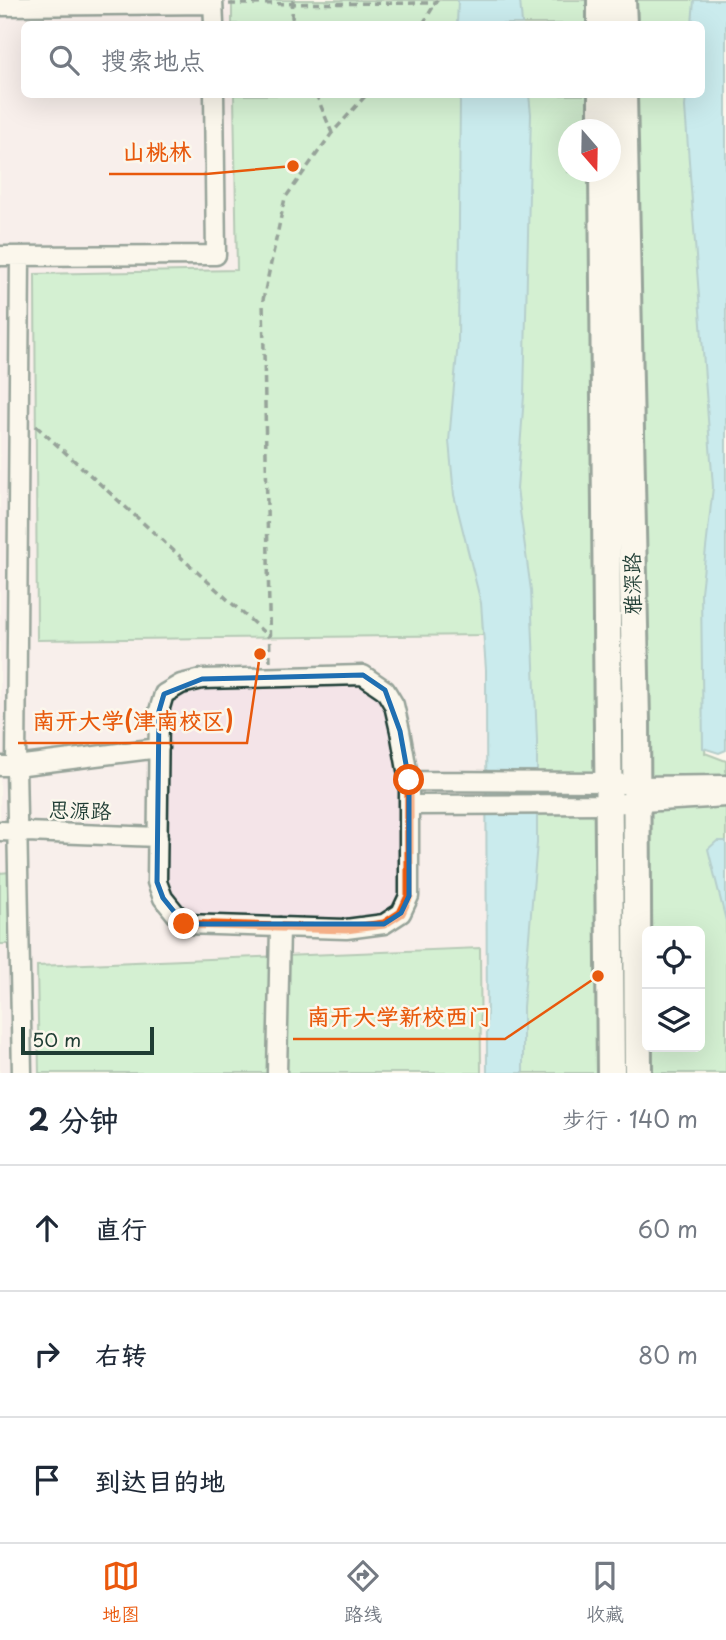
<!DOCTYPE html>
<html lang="zh">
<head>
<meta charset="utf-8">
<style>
	:root { --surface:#fff; --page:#f2f2f3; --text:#1f2937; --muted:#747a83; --line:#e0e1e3; --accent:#ea580c }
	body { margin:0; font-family:"Playpen Sans","LXGW WenKai TC",sans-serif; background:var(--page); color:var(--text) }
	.controls { position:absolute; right:21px; bottom:21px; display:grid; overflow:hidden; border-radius:10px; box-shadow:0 7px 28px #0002 }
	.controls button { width:63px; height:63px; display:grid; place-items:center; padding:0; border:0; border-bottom:2px solid var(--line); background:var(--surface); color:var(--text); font:35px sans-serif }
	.compass { position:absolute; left:558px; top:119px; width:63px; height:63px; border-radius:50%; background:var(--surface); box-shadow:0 7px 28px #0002; rotate:160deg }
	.scale { position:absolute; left:21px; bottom:18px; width:133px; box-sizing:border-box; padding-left:7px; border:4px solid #1f3d34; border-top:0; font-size:19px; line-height:24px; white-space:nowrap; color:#1f3d34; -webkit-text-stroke:5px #fbf7ec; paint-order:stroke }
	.stop { position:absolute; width:21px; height:21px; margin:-16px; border:5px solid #ea580c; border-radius:50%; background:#fff }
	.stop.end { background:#ea580c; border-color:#fff; box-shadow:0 2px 7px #0008 }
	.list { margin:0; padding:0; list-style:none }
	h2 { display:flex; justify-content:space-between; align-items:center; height:91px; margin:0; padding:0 28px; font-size:30px }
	h2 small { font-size:23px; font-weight:400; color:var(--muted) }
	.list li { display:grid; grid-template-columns:46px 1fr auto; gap:21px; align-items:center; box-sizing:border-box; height:126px; padding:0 28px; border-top:2px solid var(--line) }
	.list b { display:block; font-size:26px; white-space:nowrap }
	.list em { font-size:23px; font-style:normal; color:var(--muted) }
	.icon { flex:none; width:38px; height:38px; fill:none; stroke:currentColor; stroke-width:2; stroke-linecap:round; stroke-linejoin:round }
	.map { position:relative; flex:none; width:726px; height:1073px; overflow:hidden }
	.search { position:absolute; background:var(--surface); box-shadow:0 7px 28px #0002; left:21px; right:21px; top:21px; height:77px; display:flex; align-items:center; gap:18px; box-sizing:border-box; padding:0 24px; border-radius:10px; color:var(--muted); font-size:26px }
	.sheet { height:469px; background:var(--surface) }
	nav { display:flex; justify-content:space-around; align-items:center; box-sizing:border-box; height:98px; border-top:2px solid var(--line); background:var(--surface); font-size:19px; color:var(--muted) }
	nav a { display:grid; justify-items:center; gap:4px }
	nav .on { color:var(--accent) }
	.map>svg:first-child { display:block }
	.built { fill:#f4e4e8 }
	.green { fill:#a4e7b2; stroke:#629273; stroke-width:2; fill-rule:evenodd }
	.water { fill:#8edbed; stroke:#629ca3; stroke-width:2 }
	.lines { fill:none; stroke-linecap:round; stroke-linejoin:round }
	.street-casing { stroke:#1f3d34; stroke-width:23 }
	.secondary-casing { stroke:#1f3d34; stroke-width:32 }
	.path { stroke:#1f3d34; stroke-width:3.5; stroke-dasharray:7 5; stroke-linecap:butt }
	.street { stroke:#fbf7ec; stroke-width:18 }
	.secondary { stroke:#fbf7ec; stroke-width:26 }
	.route { stroke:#ea580c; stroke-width:9 }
	.marked { fill:none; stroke:#1f6fb2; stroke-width:5; stroke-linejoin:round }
	.labels { text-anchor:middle; stroke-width:5; stroke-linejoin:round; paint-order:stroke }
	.street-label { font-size:21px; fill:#1f3d34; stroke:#fbf7ec }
	.leader { fill:none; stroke:#e8590c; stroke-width:2.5 }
	.callout-dot { fill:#e8590c; stroke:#fbf7ec; stroke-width:2.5 }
	.callout-label { font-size:23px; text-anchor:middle; font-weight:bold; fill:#e8590c; stroke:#fbf7ec; stroke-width:5; stroke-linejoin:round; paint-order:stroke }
</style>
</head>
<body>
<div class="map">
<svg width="726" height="1073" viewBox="0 0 726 1073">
	<rect width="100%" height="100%" fill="#fbf7ec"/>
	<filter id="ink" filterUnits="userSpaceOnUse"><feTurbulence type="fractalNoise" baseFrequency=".0143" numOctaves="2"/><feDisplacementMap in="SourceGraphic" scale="14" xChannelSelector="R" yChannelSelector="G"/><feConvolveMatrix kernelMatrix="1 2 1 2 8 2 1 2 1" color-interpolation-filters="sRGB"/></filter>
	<g filter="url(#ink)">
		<path class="built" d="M0 0H480L481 24H24V94L482 95 503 1073H0Z"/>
		<path class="green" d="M232 0H470V24H232Z
			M520 0H700L698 24H519Z
			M234 95H472L483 635 37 640 35 274 237 270Z
			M517 95H692L720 491 705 753 726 761V1073H511L504 486ZM568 130H610V172H568ZM647 931H700V1047H647Z
			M10 872 11 944H0V873Z
			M480 948 481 1073H39L37 966Z"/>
		<path class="water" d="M458 0H520L522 24H457Z
			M694 0H726V750L719 753 703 748 701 592 713 487 685 107 686 95 702 94V24H692Z
			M460 95H529L531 114 524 396 517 489 531 590 537 740V843L523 1007V1073H487L486 670 481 603 454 495 449 441 458 342Z
			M717 841H726V921L708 849Z"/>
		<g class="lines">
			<g class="street-casing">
				<path id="street" d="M213 0 214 24
					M0 6 213 4
					M0 256 216 255 214 94
					M20 256 16 766 22 1073
					M363 675 385 690 394 705 400 731 409 781V896L401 913 384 924 346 929 184 924 163 898 157 882 159 711 164 694 181 684 202 679Z
					M0 766H16L159 748
					M409 781 609 782 637 786 726 785
					M410 805 609 804 726 797
					M0 831 158 837
					M277 1073 280 927"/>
			</g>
			<g class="secondary-casing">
				<path id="secondary" d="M601 0V24
					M622 0 623 24
					M602 94V130
					M623 94 636 722 638 1073
					M603 172 611 1073"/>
			</g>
			<path class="path" d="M293 0 292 17 294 24
				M229 4 437 3
				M423 24 437 0
				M316 94 332 133
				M36 426 269 637
				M270 661 263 300 285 198 332 133 367 94"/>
			<use href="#street" class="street"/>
			<use href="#secondary" class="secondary"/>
		</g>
	</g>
	<g class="lines" filter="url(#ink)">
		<path class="route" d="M184 924 346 929 384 924 401 913 409 896V780"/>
	</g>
	<path d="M0 0H726V1073H0ZM363 675 385 690 400 731 409 781V896L401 913 384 924H184L163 898 157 882 159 711 164 694 202 679Z" fill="#fbf7ec" fill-opacity=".55" fill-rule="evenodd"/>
	<path class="marked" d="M363 675 385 690 400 731 409 781V896L401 913 384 924H184L163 898 157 882 159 711 164 694 202 679Z"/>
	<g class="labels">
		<g class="street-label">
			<text transform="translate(633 584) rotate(-91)" y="7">雅深路</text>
			<text transform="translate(80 811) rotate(2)" y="7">思源路</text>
		</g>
	</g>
	<path class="leader" d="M293 166L206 174H109M260 654L247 743H18M598 976L505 1039H293"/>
	<g class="callout-dot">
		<circle cx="293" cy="166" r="7"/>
		<circle cx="260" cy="654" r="7"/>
		<circle cx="598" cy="976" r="7"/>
	</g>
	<g class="callout-label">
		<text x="157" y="160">山桃林</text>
		<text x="133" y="729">南开大学(津南校区)</text>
		<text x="399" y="1025">南开大学新校西门</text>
	</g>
</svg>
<div class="controls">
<button><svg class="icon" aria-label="locate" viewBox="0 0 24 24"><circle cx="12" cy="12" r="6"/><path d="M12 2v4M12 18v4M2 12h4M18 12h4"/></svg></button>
<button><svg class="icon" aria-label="layers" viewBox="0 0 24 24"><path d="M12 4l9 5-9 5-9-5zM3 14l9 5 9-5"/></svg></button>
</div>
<svg class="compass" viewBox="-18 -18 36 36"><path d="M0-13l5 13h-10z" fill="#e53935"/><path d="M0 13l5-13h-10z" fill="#747a83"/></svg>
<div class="scale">50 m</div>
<div class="stop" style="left:409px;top:780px"></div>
<div class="stop end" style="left:184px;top:924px"></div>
<div class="search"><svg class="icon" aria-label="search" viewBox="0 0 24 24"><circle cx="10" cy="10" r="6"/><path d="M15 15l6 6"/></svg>搜索地点</div>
</div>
<section class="sheet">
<h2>2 分钟<small>步行 · 140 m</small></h2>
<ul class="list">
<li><svg class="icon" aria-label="ahead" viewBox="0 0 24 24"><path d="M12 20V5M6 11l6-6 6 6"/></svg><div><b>直行</b></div><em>60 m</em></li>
<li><svg class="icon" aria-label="right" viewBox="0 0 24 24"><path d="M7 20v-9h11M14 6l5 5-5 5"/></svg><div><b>右转</b></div><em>80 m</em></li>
<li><svg class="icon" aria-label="arrive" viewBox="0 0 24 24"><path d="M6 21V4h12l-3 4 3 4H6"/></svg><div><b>到达目的地</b></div></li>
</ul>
</section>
<nav>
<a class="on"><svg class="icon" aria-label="map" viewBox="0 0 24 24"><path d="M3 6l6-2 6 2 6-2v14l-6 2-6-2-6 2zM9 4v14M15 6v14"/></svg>地图</a>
<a><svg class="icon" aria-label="directions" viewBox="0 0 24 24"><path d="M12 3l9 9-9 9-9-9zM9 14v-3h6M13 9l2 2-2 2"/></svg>路线</a>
<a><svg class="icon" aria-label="saved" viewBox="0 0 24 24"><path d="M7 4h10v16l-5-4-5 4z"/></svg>收藏</a>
</nav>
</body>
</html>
